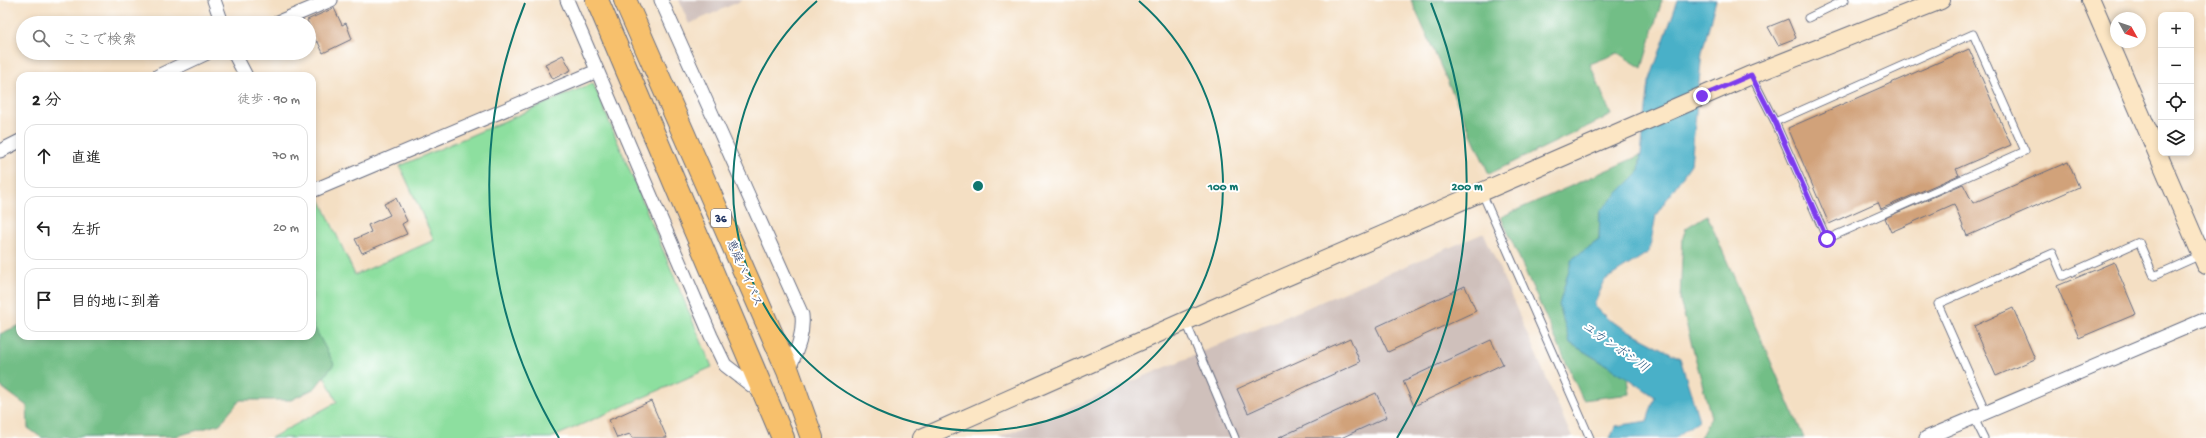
<!DOCTYPE html>
<html lang="ja">
<head>
<meta charset="utf-8">
<style>
	:root { --surface:#fff; --page:#f6f6f6; --text:#222; --muted:#767676; --line:#e0e0e0 }
	body { margin:0; font-family:"Gochi Hand","Klee One",sans-serif; background:var(--page); color:var(--text) }
	.controls { position:absolute; right:12px; top:12px; display:grid; overflow:hidden; border-radius:8px; box-shadow:0 2px 6px #0003 }
	.controls button { width:36px; height:36px; display:grid; place-items:center; padding:0; border:0; border-bottom:1px solid var(--line); background:var(--surface); color:var(--text); font:20px sans-serif }
	.compass { position:absolute; left:2110px; top:12px; width:36px; height:36px; border-radius:50%; background:var(--surface); box-shadow:0 2px 6px #0003; rotate:130deg }
	.stop { position:absolute; width:12px; height:12px; margin:-9px; border:3px solid #7c3aed; border-radius:50%; background:#fff }
	.stop.end { background:#7c3aed; border-color:#fff; box-shadow:0 1px 4px #0008 }
	.list { margin:0; padding:0; list-style:none }
	h2 { display:flex; justify-content:space-between; align-items:center; height:52px; margin:0; padding:0 16px; font-size:17px }
	h2 small { font-size:13px; font-weight:400; color:var(--muted) }
	.list li { display:grid; grid-template-columns:26px 1fr auto; gap:12px; align-items:center; box-sizing:border-box; height:64px; margin:0 8px 8px; padding:0 8px; border:1px solid var(--line); border-radius:12px }
	.list b { display:block; font-size:15px; white-space:nowrap }
	.list em { font-size:13px; font-style:normal; color:var(--muted) }
	.icon { flex:none; width:22px; height:22px; fill:none; stroke:currentColor; stroke-width:2; stroke-linecap:round; stroke-linejoin:round }
	.map { position:relative; flex:none; width:2206px; height:438px; overflow:hidden }
	.search { position:absolute; background:var(--surface); box-shadow:0 2px 6px #0003; left:16px; top:16px; width:300px; height:44px; display:flex; align-items:center; gap:10px; box-sizing:border-box; padding:0 14px; border-radius:22px; color:var(--muted); font-size:15px }
	.panel { position:absolute; background:var(--surface); box-shadow:0 2px 6px #0003; left:16px; top:72px; width:300px; height:268px; border-radius:12px }
	.map>svg:first-child { display:block }
	.industrial { fill:#cfc0bb }
	.green { fill:#8ddf9f; stroke:#54877e }
	.forest { fill:#72be86; stroke:#467672 }
	.water { fill:#49b0c8; stroke:#327093 }
	.building { fill:#d1a27a }
	.lines { fill:none; stroke-linecap:round; stroke-linejoin:round }
	.lane-casing { stroke:#676d81; stroke-width:9 }
	.street-casing { stroke:#676d81; stroke-width:15 }
	.secondary-casing { stroke:#676d81; stroke-width:20 }
	.highway-casing { stroke:#676d81; stroke-width:24 }
	.lane { stroke:#fff; stroke-width:7 }
	.street { stroke:#fff; stroke-width:13 }
	.secondary { stroke:#fce6c4; stroke-width:18 }
	.highway { stroke:#f7c06c; stroke-width:22 }
	.route { stroke:#7c3aed; stroke-width:5 }
	.ring { fill:none; stroke:#0f766e; stroke-width:2 }
	.labels { text-anchor:middle; stroke-width:4; stroke-linejoin:round; paint-order:stroke }
	.shield { fill:#fff; stroke:#5f6d8e; stroke-width:1 }
	.shield-label { font-size:11px; font-weight:bold; fill:#1b2f5e }
	.street-label { font-size:12px; fill:#1b2f5e; stroke:#fff }
	.water-label { font-size:13px; font-style:italic; fill:#2b5c83; stroke:#fff }
	.centre { fill:#0f766e; stroke:#fff; stroke-width:2 }
	.ring-label { font-size:12px; text-anchor:middle; font-weight:bold; fill:#0f766e; stroke:#fff; stroke-width:4; stroke-linejoin:round; paint-order:stroke }
</style>
</head>
<body>
<div class="map">
<svg width="2206" height="438" viewBox="0 0 2206 438">
	<rect width="100%" height="100%" fill="#fff"/>
	<filter id="ink" filterUnits="userSpaceOnUse"><feTurbulence type="fractalNoise" baseFrequency=".025" numOctaves="2"/><feDisplacementMap in="SourceGraphic" scale="8" xChannelSelector="R" yChannelSelector="G"/><feConvolveMatrix kernelMatrix="1 2 1 2 8 2 1 2 1" color-interpolation-filters="sRGB"/></filter>
	<filter id="wash" filterUnits="userSpaceOnUse"><feTurbulence type="fractalNoise" baseFrequency=".012" numOctaves="4" result="noise"/><feDisplacementMap in="SourceGraphic" scale="16" xChannelSelector="R" yChannelSelector="G"/><feGaussianBlur stdDeviation="0.9" result="paint"/><feColorMatrix in="noise" values="0 0 0 0 0 0 0 0 0 0 0 0 0 0 0 0 0 1.4 0 .05"/><feComposite in="paint" operator="in"/></filter>
	<g filter="url(#wash)">
		<rect width="100%" height="100%" fill="#f4dfc3"/>
		<path class="industrial" d="M679 0H743L689 24Z
			M1484 233 1572 438H998Z"/>
		<path class="green" d="M593 83 712 367 551 438H271L337 402 305 336H312V202L320 199 355 275 434 240 400 166Z"/>
		<path class="forest" d="M1411 0H1662L1642 68 1618 53 1590 64 1611 115 1489 174Z
			M1641 155 1639 172 1600 211 1599 240 1572 260 1570 343 1628 378 1630 394 1583 400 1501 217Z
			M1707 215 1804 438H1700L1711 417 1680 300 1683 237 1686 228Z
			M312 323 334 364 315 388 291 400H240L220 424 177 436 42 438 28 428 27 406 0 386V334L20 325V336H312Z"/>
		<path class="water" d="M1678 0H1716L1702 52 1691 164 1656 215 1649 252 1605 280 1594 305 1609 320 1680 358 1699 420 1675 438H1610L1616 426 1647 421 1655 397 1628 378 1570 343 1559 305 1572 259 1599 240 1600 211 1639 172 1649 82Z"/>
		<g id="blocks">
			<path class="building" d="M334 8 342 25 346 23 352 39 323 53 318 42H316L307 20Z
				M1788 19 1796 38 1778 45 1768 27Z
				M1969 49 2011 145 1956 169 1959 175 1881 209 1878 202 1829 224 1788 128Z
				M563 55 571 70 553 79 545 64Z
				M2068 162 2079 187 1967 236 1954 204 1891 232 1885 218 1963 184 1973 203Z
				M396 198 407 221 402 224 407 234 362 253 355 239 371 232 368 225 390 215 384 204Z
				M2114 262 2136 314 2079 338 2057 286Z
				M1465 286 1476 311 1388 352 1376 327Z
				M2013 308 2035 359 1996 376 1974 326Z
				M1350 338 1360 362 1248 413 1237 389Z
				M1491 340 1503 364 1414 406 1403 381Z
				M1376 393 1387 417 1341 438H1278Z
				M651 401 667 438H632L630 434 617 438 609 420Z"/>
		</g>
	</g>
	<g filter="url(#ink)">
		<use href="#blocks" fill-opacity="0" stroke="#676d81" stroke-width="1"/>
		<g class="lines">
			<g class="lane-casing">
				<path id="lane" d="M1808 18 1845 0
					M1751 75 1775 122 1827 239 2025 151 1973 34 1775 122
					M1482 193 1590 438
					M1186 322 1235 438
					M1986 412 1938 304 2053 253 2063 276 2139 242 2154 276 2201 255
					M1974 418 1984 438"/>
			</g>
			<g class="street-casing">
				<path id="street" d="M214 0 222 23
					M567 0 711 336 725 365 760 392
					M661 0 802 315C804 336 796 352 788 371
					M276 23 331 0
					M234 53 246 76
					M158 76 207 53
					M0 151 20 141
					M312 191 597 71
					M1926 438 2206 319"/>
			</g>
			<g class="secondary-casing">
				<path id="secondary" d="M2091 0 2206 265
					M922 438 1226 303 1751 75 1941 0"/>
			</g>
			<g class="highway-casing">
				<path id="highway" d="M597 0 783 438
					M625 0 788 371 812 438"/>
			</g>
			<use href="#lane" class="lane"/>
			<use href="#street" class="street"/>
			<use href="#secondary" class="secondary"/>
			<use href="#highway" class="highway"/>
		</g>
	</g>
	<g class="lines" filter="url(#ink)">
		<path class="route" d="M1702 96 1751 75 1775 122 1827 239"/>
	</g>
	<g class="ring">
		<path d="M1139 1A245 245 0 1 1 817 1"/>
		<path d="M559 438A489 489 0 0 1 525 3M1431 3A489 489 0 0 1 1397 438"/>
	</g>
	<g class="labels">
		<rect class="shield" x="711" y="209" width="20" height="18" rx="3"/>
		<g class="shield-label">
			<text x="721" y="222">36</text>
		</g>
		<g class="street-label">
			<text transform="translate(745 273) rotate(66)" y="4">恵庭バイパス</text>
		</g>
		<g class="water-label">
			<text transform="translate(1616 346) rotate(35)" y="5">ユカンボシ川</text>
		</g>
	</g>
	<circle cx="978" cy="186" r="6" class="centre"/>
	<g class="ring-label">
		<text x="1223" y="190">100 m</text>
		<text x="1467" y="190">200 m</text>
	</g>
</svg>
<div class="controls">
<button>+</button>
<button>−</button>
<button><svg class="icon" aria-label="locate" viewBox="0 0 24 24"><circle cx="12" cy="12" r="6"/><path d="M12 2v4M12 18v4M2 12h4M18 12h4"/></svg></button>
<button><svg class="icon" aria-label="layers" viewBox="0 0 24 24"><path d="M12 4l9 5-9 5-9-5zM3 14l9 5 9-5"/></svg></button>
</div>
<svg class="compass" viewBox="-18 -18 36 36"><path d="M0-13l5 13h-10z" fill="#e53935"/><path d="M0 13l5-13h-10z" fill="#767676"/></svg>
<div class="stop" style="left:1827px;top:239px"></div>
<div class="stop end" style="left:1702px;top:96px"></div>
<div class="search"><svg class="icon" aria-label="search" viewBox="0 0 24 24"><circle cx="10" cy="10" r="6"/><path d="M15 15l6 6"/></svg>ここで検索</div>
<section class="panel">
<h2>2 分<small>徒歩 · 90 m</small></h2>
<ul class="list">
<li><svg class="icon" aria-label="ahead" viewBox="0 0 24 24"><path d="M12 20V5M6 11l6-6 6 6"/></svg><div><b>直進</b></div><em>70 m</em></li>
<li><svg class="icon" aria-label="left" viewBox="0 0 24 24"><path d="M17 20v-9H6M10 6l-5 5 5 5"/></svg><div><b>左折</b></div><em>20 m</em></li>
<li><svg class="icon" aria-label="arrive" viewBox="0 0 24 24"><path d="M6 21V4h12l-3 4 3 4H6"/></svg><div><b>目的地に到着</b></div></li>
</ul>
</section>
</div>
</body>
</html>
